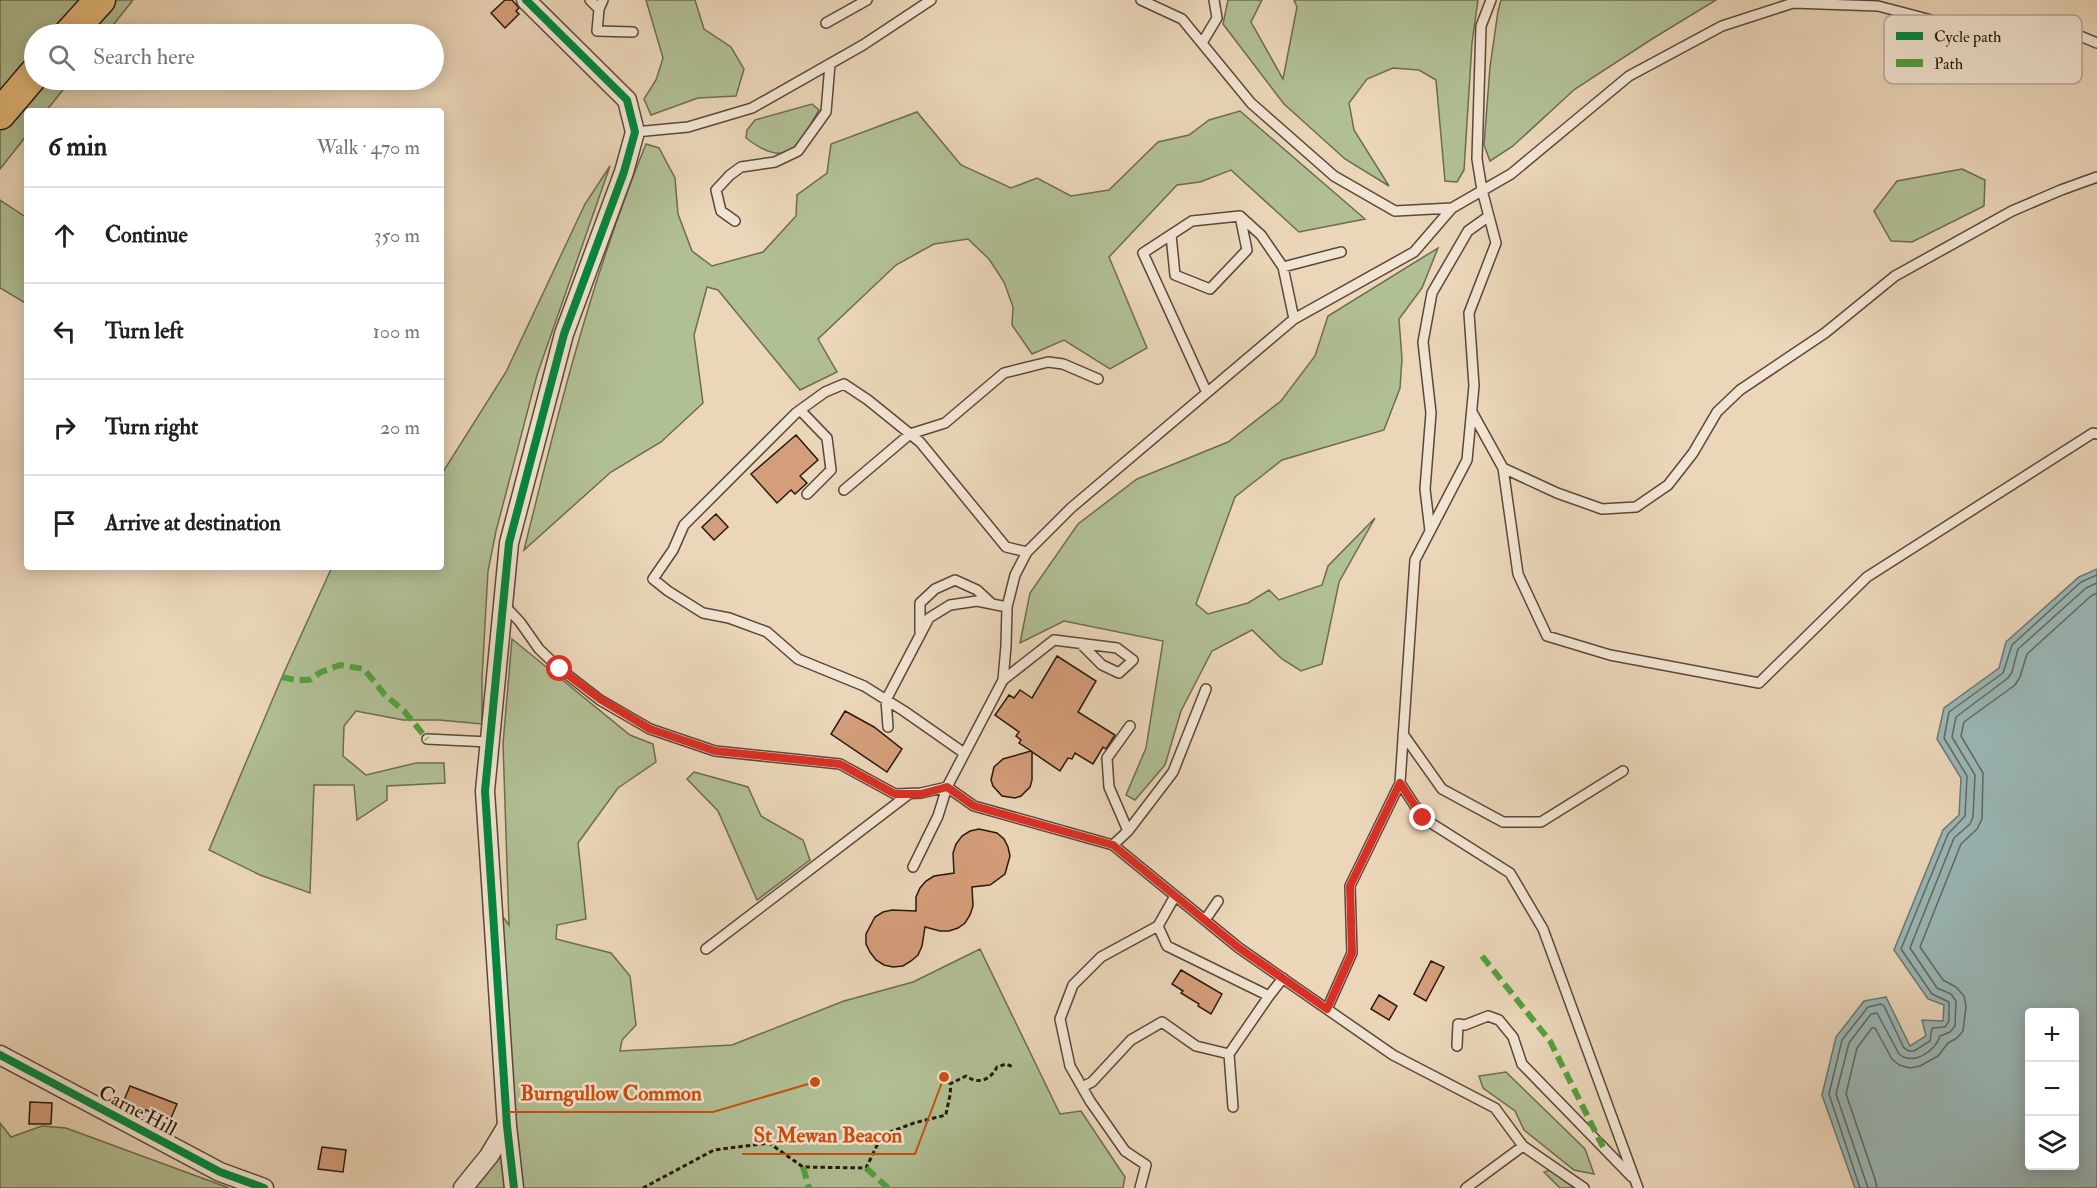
<!DOCTYPE html>
<html lang="en">
<head>
<meta charset="utf-8">
<style>
	:root { --surface:#fff; --page:#f6f6f6; --text:#202124; --muted:#757577; --line:#e0e0e0 }
	body { margin:0; font-family:"IM FELL Double Pica",serif; background:var(--page); color:var(--text) }
	.controls { position:absolute; right:18px; bottom:18px; display:grid; overflow:hidden; border-radius:6px; box-shadow:0 3px 15px #0003 }
	.controls button { width:54px; height:54px; display:grid; place-items:center; padding:0; border:0; border-bottom:2px solid var(--line); background:var(--surface); color:var(--text); font:30px sans-serif }
	.stop { position:absolute; width:18px; height:18px; margin:-14px; border:4px solid #d93025; border-radius:50%; background:#fff }
	.stop.end { background:#d93025; border-color:#fff; box-shadow:0 2px 6px #0008 }
	.list { margin:0; padding:0; list-style:none }
	h2 { display:flex; justify-content:space-between; align-items:center; height:78px; margin:0; padding:0 24px; font-size:26px }
	h2 small { font-size:20px; font-weight:400; color:var(--muted) }
	.list li { display:grid; grid-template-columns:39px 1fr auto; gap:18px; align-items:center; box-sizing:border-box; height:96px; padding:0 24px; border-top:2px solid var(--line) }
	.list b { display:block; font-size:22px; white-space:nowrap }
	.list em { font-size:20px; font-style:normal; color:var(--muted) }
	.icon { flex:none; width:33px; height:33px; fill:none; stroke:currentColor; stroke-width:2; stroke-linecap:round; stroke-linejoin:round }
	.map { position:relative; flex:none; width:2097px; height:1188px; overflow:hidden }
	.search { position:absolute; background:var(--surface); box-shadow:0 3px 15px #0003; left:24px; top:24px; width:420px; height:66px; display:flex; align-items:center; gap:15px; box-sizing:border-box; padding:0 21px; border-radius:33px; color:var(--muted); font-size:22px }
	.panel { position:absolute; background:var(--surface); box-shadow:0 3px 15px #0003; left:24px; top:108px; width:420px; height:462px; border-radius:6px }
	.map>svg:first-child { display:block }
	.green { fill:#b1bf94; stroke:#6d6c51; stroke-width:1.5 }
	.water { fill:#9ab7b6; stroke:#6d7773; stroke-width:1.5; fill-rule:evenodd }
	.lines { fill:none; stroke-linecap:round; stroke-linejoin:round }
	.shore { stroke:#626862; stroke-width:1.5 }
	.building { fill:#d59e7a; stroke:#29180e; stroke-width:1.5 }
	.lane-casing { stroke:#5a4839; stroke-width:12 }
	.street-casing { stroke:#5a4839; stroke-width:21 }
	.primary-casing { stroke:#29180e; stroke-width:33 }
	.path { stroke:#29180e; stroke-width:3; stroke-dasharray:4.5 3; stroke-linecap:butt }
	.lane { stroke:#f2e4d2; stroke-width:9 }
	.street { stroke:#f2e4d2; stroke-width:18 }
	.primary { stroke:#e6bb7c; stroke-width:30 }
	.quiet { stroke:#51a13e; stroke-width:6; stroke-dasharray:12 6; stroke-linecap:butt }
	.cycleway-casing { stroke:#f2e4d2; stroke-width:11 }
	.cycleway { stroke:#00873e; stroke-width:8 }
	.route { stroke:#d93025; stroke-width:8 }
	.labels { text-anchor:middle; stroke-width:5; stroke-linejoin:round; paint-order:stroke }
	.street-label { font-size:20px; fill:#29180e; stroke:#f2e4d2 }
	.key { fill:#f2e4d2; stroke:#b6a797; stroke-width:1.5 }
	.key-label { font-size:16px; fill:#29180e }
	.leader { fill:none; stroke:#cb4f0c; stroke-width:2 }
	.callout-dot { fill:#cb4f0c; stroke:#f2e4d2; stroke-width:2 }
	.callout-label { font-size:21px; text-anchor:middle; font-weight:bold; fill:#cb4f0c; stroke:#f2e4d2; stroke-width:5; stroke-linejoin:round; paint-order:stroke }
</style>
</head>
<body>
<div class="map">
<svg width="2097" height="1188" viewBox="0 0 2097 1188">
	<rect width="100%" height="100%" fill="#ebd6b9"/>
	<filter id="stains"><feTurbulence type="fractalNoise" baseFrequency=".00333" numOctaves="4"/><feColorMatrix values="0 0 0 0 .2 0 0 0 0 .09 0 0 0 0 .02 0 0 0 .5 -.17"/></filter>
	<radialGradient id="worn" r=".72"><stop offset=".6" stop-color="#630" stop-opacity="0"/><stop offset="1" stop-color="#630" stop-opacity=".3"/></radialGradient>
	<path class="green" d="M0 0H133L106 34H34V80H71L46 111H27V135L0 169Z
		M646 0H695L704 29 731 47 744 69 736 96 698 98 651 115 644 99 656 80 663 58Z
		M1228 0H1262L1251 22 1283 79 1297 7 1294 0H1478L1472 43 1464 170 1457 182 1445 181 1436 80 1419 70 1393 68 1367 79 1349 103 1354 130 1389 186 1345 159 1284 104 1223 24Z
		M1501 0H1716L1652 39 1575 89 1513 146 1490 161 1484 145 1490 67 1498 11Z
		M812 104 819 110C797 146 789 171 746 138L747 130 755 120Z
		M1240 111 1365 219 1299 232 1231 170 1200 182 1177 185 1109 257 1147 348 1110 369 1064 340 1032 354 1012 325 1013 307 1004 282 989 259 968 239 934 244 896 265 818 339 837 372 800 390 718 290 707 287 694 335 703 403 661 442 611 472 524 550C558 412 592 276 646 144L659 148 675 178 678 214 692 251 712 266 763 252 796 216 797 195 827 173 831 144 917 112 961 165 1011 188 1037 178 1071 196 1109 190 1158 142 1189 135 1209 120Z
		M610 166 537 375 496 531 488 571 482 678V724L439 720H403L356 711 344 726 343 756 366 775 416 763H444L445 783 387 786V800L357 820 354 785H314L310 893 260 875 209 850 282 677 332 567H441V475L506 372 585 204Z
		M1962 169 1985 180 1984 206 1912 242 1891 241 1874 211 1897 181Z
		M0 200 27 218V304L0 288Z
		M1438 248 1422 288 1399 319 1402 359 1400 388 1384 430 1282 460 1235 497 1196 604 1208 614 1248 603 1269 590 1279 600 1322 585 1328 566 1375 518 1339 582 1322 664 1301 671 1282 659 1252 630 1212 651 1181 711 1165 765 1135 800 1126 795 1146 748 1163 641 1064 621 1020 643 1030 593 1078 524 1137 479 1228 442 1281 401 1315 356 1328 316Z
		M512 639 630 735 653 744 656 762 618 788 578 843 586 919 557 925 556 939 611 953 630 976 636 1025 622 1040 620 1051 732 1045 844 1001 913 982 980 949 1060 1114 1081 1111 1125 1177 1123 1188H463L507 1126 492 902 509 925 503 744Z
		M694 772 748 787 761 816 803 840 810 860 757 900 718 811 687 779Z
		M1506 1072 1585 1149 1594 1174 1574 1170 1524 1130 1515 1111 1483 1088 1479 1076Z
		M0 1123 11 1137 42 1126 66 1128 229 1188H0Z
		M1550 1170 1574 1188H1560L1544 1172Z"/>
	<path class="water" d="M2097 569V1188H1855L1822 1095 1836 1037 1864 1001 1886 997 1910 1046 1926 1036 1922 1020 1943 1021 1944 1005 1928 999 1894 950 1943 830 1959 815 1961 778 1937 739 1944 708 1999 668 2006 642 2079 577ZM2030 1012H2074V1166H2030Z"/>
	<g class="lines">
		<path class="shore" d="M1860 1188 1829 1094 1842 1040 1868 1007 1881 1004 1884 1006 1904 1048 1909 1051H1914L1930 1041 1932 1028 1945 1027 1949 1021V1002L1932 994 1901 949 1948 834 1965 816 1967 776 1944 738 1949 712 2003 673 2012 645 2081 582 2097 575
			M1868 1188 1836 1094 1849 1043 1871 1014 1877 1013 1899 1054C1913 1066 1936 1051 1940 1036L1950 1032 1955 1026 1956 1001 1951 994 1937 988 1910 948 1954 838 1970 824 1973 817 1975 775 1952 737 1956 717 2008 678 2012 672 2018 649 2086 588 2097 583
			M1877 1188 1875 1179 1846 1094 1857 1048 1872 1028H1875L1892 1059 1899 1065 1910 1068 1920 1066 1938 1056 1948 1043 1957 1038 1963 1031 1966 1007 1964 996 1956 987 1943 980 1920 947 1961 844 1977 829 1982 819 1983 773 1961 736 1964 722 2015 685 2020 677 2027 654 2091 596 2097 593"/>
	</g>
	<path class="building" d="M505 0H512L519 8 516 11 519 14 505 28 491 13Z
		M796 435 818 460 800 476 807 483 795 494 791 490 777 503 751 474Z
		M716 514 728 527 714 540 702 527Z
		M1057 656 1096 681 1078 712 1115 735 1106 749 1103 747 1093 764 1075 753 1072 759 1068 758 1060 771 1032 752V780L1030 787 1021 796 1015 798 1002 796 993 786 991 780 994 767 1003 759 1031 751 1019 743 1021 740 1016 736 1019 732 995 715 1009 695 1014 698 1020 690 1032 698Z
		M845 711 874 727 902 749 887 772 831 734Z
		M979 829 997 833 1004 839 1008 847 1010 856 1005 874 990 885 972 887 973 906 970 915 965 923 958 928 949 931H940L925 927 922 946 918 955 911 961 903 966 893 967 884 965 876 960 870 952 866 944V934L875 917 883 912 892 910 916 911V897L920 888 926 881 934 876 954 873 953 853 956 844 962 836 970 831Z
		M1431 961 1444 967 1426 1001 1414 994Z
		M1181 970 1222 994 1211 1014 1198 1006 1199 1004 1181 993 1183 991 1172 984Z
		M1379 995 1397 1006 1389 1020 1371 1009Z
		M130 1086 177 1104 171 1118 152 1110 151 1112 146 1110 143 1116 121 1107Z
		M30 1102 52 1103 51 1124H29Z
		M322 1147 346 1150 343 1172 318 1169Z"/>
	<g class="lines">
		<g class="lane-casing">
			<path id="lane" d="M590 0 599 9 603 0
				M1141 0 1182 19 1251 103 1334 176 1395 211 1452 208 1511 174 1629 76 1722 26 1793 3 1878 6 1981 33H2073L2097 43
				M1491 0 1481 26 1477 159 1482 190 1496 243 1469 313 1474 386 1467 460 1415 560 1400 783 1423 818 1510 873 1543 929 1638 1188
				M599 9 597 31 633 32
				M826 23 867 0
				M1202 43 1217 18 1214 0
				M635 132 688 127 752 108 863 45 931 0
				M735 221 721 211 716 190 730 175 741 167 775 162 798 151 826 112 830 64
				M1171 235 1175 275 1210 289 1247 250 1240 216
				M1283 267 1294 319
				M1207 393 1143 253 1192 221 1240 216 1261 235 1283 267 1341 252
				M800 410 827 438 831 470 807 494
				M1472 412 1503 468 1518 574 1547 636 1610 655 1759 683 1867 577 2093 433 2097 434
				M1503 468 1557 493 1602 509 1636 507 1668 485 1693 453 1717 412 1740 390 1825 333 1895 276 2012 211 2061 190 2097 177
				M844 490 910 434 945 423 1004 373 1048 362 1063 364 1098 379
				M1430 531 1425 489 1431 413 1423 342 1432 293 1468 231 1489 216
				M503 604 520 622 539 649 560 669 600 700 650 729 715 751 840 764 895 794 921 793 947 787 1003 680 1006 646 1007 607 1015 575 1027 552 1071 508 1294 319 1414 252 1452 208
				M920 632V603L935 589 955 580 977 590 991 603
				M1003 680 1054 640 1117 648 1133 660 1119 673 1102 665 1080 643
				M888 727 886 700 929 618 950 605 977 601 1007 607
				M1403 734 1442 789 1503 822H1541L1623 771
				M427 739 489 742
				M964 753 904 711 864 686 798 659 767 632 729 618 703 613 668 591 653 579 673 550 684 525 796 413 825 392 844 384 868 400 920 442 1006 547 1027 552
				M1128 831 1173 772 1206 689
				M1113 845 1128 831 1109 787 1107 758 1130 726
				M913 867 938 816 947 787 974 806 1113 845 1239 948 1393 1055 1495 1108 1523 1146 1584 1188
				M1205 920 1218 901
				M1158 926 1167 946 1269 996 1283 978
				M706 949 909 794
				M1327 1009 1352 953 1350 886 1400 783
				M1457 1046 1458 1024 1465 1025 1488 1016 1499 1020 1513 1037 1522 1064 1632 1177
				M1082 1087 1092 1082 1131 1040 1162 1022 1196 1046 1229 1054
				M1233 1107 1229 1054 1269 996
				M1140 1188 1146 1165 1125 1151 1090 1101 1070 1066 1060 1019 1073 985 1101 957 1158 926 1175 896
				M1466 1188 1523 1146"/>
		</g>
		<g class="street-casing">
			<path id="street" d="M0 1055 220 1172 264 1188
				M463 1188 489 1156 507 1126
				M514 1188 507 1126 485 791 509 543 564 334 624 172 635 132 627 100 526 0"/>
		</g>
		<g class="primary-casing">
			<path id="primary" d="M69 34 100 0
				M0 114 34 74"/>
		</g>
		<path class="path" d="M643 1188 714 1150 769 1143 803 1167 866 1168 882 1135 914 1123 946 1115C947 1105 952 1094 950 1084L966 1076C979 1085 990 1080 997 1067L1006 1064 1013 1067"/>
		<use href="#lane" class="lane"/>
		<use href="#street" class="street"/>
		<use href="#primary" class="primary"/>
		<path class="quiet" d="M282 677 295 680H309L321 672 340 665 364 669 385 695 404 711 427 739
			M1482 956 1550 1041 1603 1147
			M803 1167 809 1188
			M866 1168 888 1188"/>
		<g class="cycleway-casing">
			<path id="cycleway" d="M0 1055 220 1172 264 1188
				M514 1188 507 1126 485 791 509 543 564 334 624 172 635 132 627 100 526 0"/>
		</g>
		<use href="#cycleway" class="cycleway"/>
	</g>
	<g class="lines">
		<path class="route" d="M560 669 600 699 650 729 715 751 840 764 895 794H921L947 787 974 806 1113 845 1239 948 1327 1009 1352 953 1350 886 1400 783 1423 818"/>
	</g>
	<g class="labels">
		<g class="street-label">
			<text transform="translate(138 1110) rotate(28)" y="7">Carne Hill</text>
		</g>
	</g>
	<rect x="1884" y="15" width="198" height="69" rx="9" class="key"/>
	<rect x="1896" y="32" width="27" height="8" fill="#00873e"/>
	<rect x="1896" y="59" width="27" height="8" fill="#51a13e"/>
	<g class="key-label">
		<text x="1934" y="42">Cycle path</text>
		<text x="1934" y="69">Path</text>
	</g>
	<path class="leader" d="M815 1082L713 1112H508M944 1077L915 1154H742"/>
	<g class="callout-dot">
		<circle cx="815" cy="1082" r="6"/>
		<circle cx="944" cy="1077" r="6"/>
	</g>
	<g class="callout-label">
		<text x="611" y="1100">Burngullow Common</text>
		<text x="828" y="1142">St Mewan Beacon</text>
	</g>
	<rect width="100%" height="100%" filter="url(#stains)"/>
	<rect width="100%" height="100%" fill="url(#worn)"/>
</svg>
<div class="controls">
<button>+</button>
<button>−</button>
<button><svg class="icon" aria-label="layers" viewBox="0 0 24 24"><path d="M12 4l9 5-9 5-9-5zM3 14l9 5 9-5"/></svg></button>
</div>
<div class="stop" style="left:560px;top:669px"></div>
<div class="stop end" style="left:1423px;top:818px"></div>
<div class="search"><svg class="icon" aria-label="search" viewBox="0 0 24 24"><circle cx="10" cy="10" r="6"/><path d="M15 15l6 6"/></svg>Search here</div>
<section class="panel">
<h2>6 min<small>Walk · 470 m</small></h2>
<ul class="list">
<li><svg class="icon" aria-label="ahead" viewBox="0 0 24 24"><path d="M12 20V5M6 11l6-6 6 6"/></svg><div><b>Continue</b></div><em>350 m</em></li>
<li><svg class="icon" aria-label="left" viewBox="0 0 24 24"><path d="M17 20v-9H6M10 6l-5 5 5 5"/></svg><div><b>Turn left</b></div><em>100 m</em></li>
<li><svg class="icon" aria-label="right" viewBox="0 0 24 24"><path d="M7 20v-9h11M14 6l5 5-5 5"/></svg><div><b>Turn right</b></div><em>20 m</em></li>
<li><svg class="icon" aria-label="arrive" viewBox="0 0 24 24"><path d="M6 21V4h12l-3 4 3 4H6"/></svg><div><b>Arrive at destination</b></div></li>
</ul>
</section>
</div>
</body>
</html>
